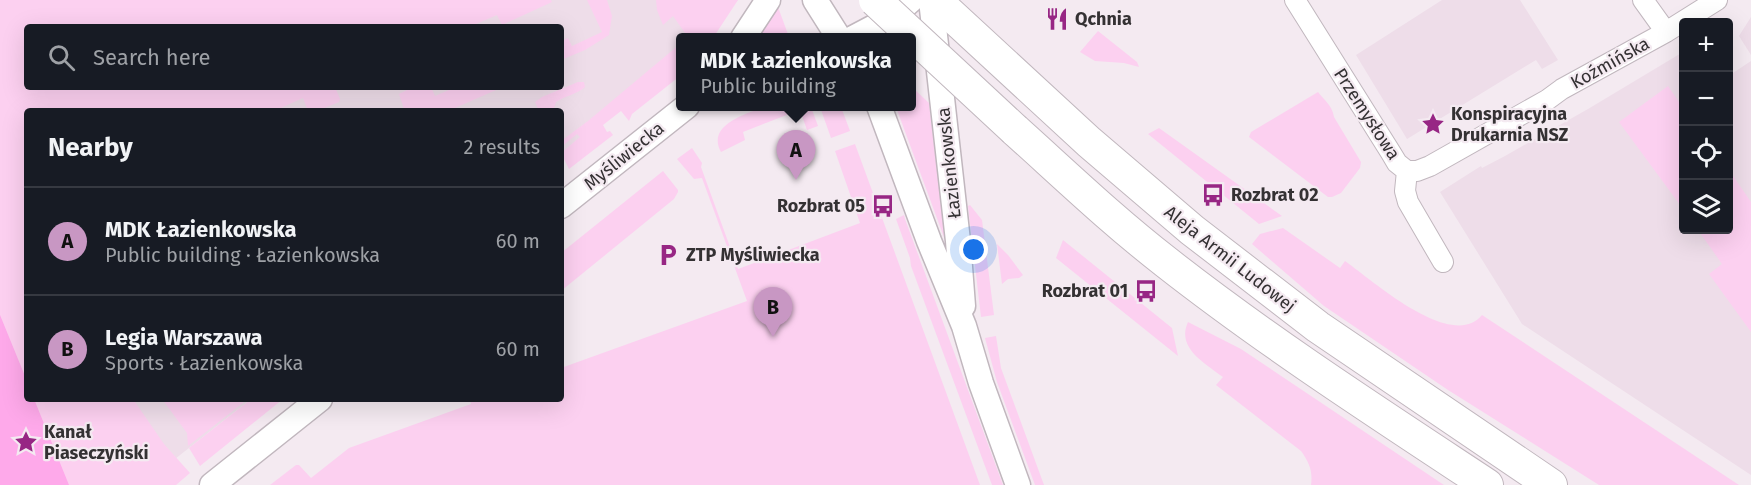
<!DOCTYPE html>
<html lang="en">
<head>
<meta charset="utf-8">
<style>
	:root { --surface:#171b24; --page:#20242c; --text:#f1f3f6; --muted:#9ea1a6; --line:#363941; --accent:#c897c3 }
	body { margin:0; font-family:"Fira Sans",sans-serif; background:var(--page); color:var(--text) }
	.controls { position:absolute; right:18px; top:18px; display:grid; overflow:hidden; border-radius:6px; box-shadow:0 6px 24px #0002 }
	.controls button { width:54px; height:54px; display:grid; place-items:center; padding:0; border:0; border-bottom:2px solid var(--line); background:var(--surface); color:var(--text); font:30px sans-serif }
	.you { position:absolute; left:974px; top:250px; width:21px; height:21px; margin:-15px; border:4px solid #fff; border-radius:50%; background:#1a73e8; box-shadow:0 0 0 9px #1a73e833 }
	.badge { display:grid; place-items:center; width:39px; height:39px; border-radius:50%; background:var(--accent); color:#111; font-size:20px; font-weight:700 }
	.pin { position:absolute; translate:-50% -50px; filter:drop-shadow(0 2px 3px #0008) }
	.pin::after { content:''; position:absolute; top:32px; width:21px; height:18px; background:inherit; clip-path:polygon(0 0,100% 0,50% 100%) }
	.popup { position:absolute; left:676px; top:33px; width:240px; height:78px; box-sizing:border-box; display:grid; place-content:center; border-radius:6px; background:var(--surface); filter:drop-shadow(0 2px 4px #0005); font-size:20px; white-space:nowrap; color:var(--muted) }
	.popup b { font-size:22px; color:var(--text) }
	.popup::after { content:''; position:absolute; left:50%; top:100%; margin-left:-12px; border:12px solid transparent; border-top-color:var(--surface) }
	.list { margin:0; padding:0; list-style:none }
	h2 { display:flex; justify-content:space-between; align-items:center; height:78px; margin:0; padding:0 24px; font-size:26px }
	h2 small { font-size:20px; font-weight:400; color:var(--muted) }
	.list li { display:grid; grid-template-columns:39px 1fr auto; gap:18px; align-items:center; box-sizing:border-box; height:108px; padding:0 24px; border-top:2px solid var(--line) }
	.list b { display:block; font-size:22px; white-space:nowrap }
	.list p { margin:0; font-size:20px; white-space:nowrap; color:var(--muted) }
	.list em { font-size:20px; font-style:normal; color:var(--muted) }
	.icon { flex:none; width:33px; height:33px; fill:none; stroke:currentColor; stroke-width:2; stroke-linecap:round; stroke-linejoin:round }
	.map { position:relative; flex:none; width:1751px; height:485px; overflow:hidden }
	.search { position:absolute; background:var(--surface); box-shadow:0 6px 24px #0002; left:24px; top:24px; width:540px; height:66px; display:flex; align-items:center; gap:15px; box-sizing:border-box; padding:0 21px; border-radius:6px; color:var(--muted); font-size:22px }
	.panel { position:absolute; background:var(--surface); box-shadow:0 6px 24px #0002; left:24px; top:108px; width:540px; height:294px; border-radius:6px }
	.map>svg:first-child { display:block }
	.built { fill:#eedde9 }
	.green { fill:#fcd0f0 }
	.water { fill:#fea9ea }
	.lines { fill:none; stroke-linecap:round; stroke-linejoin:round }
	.minor-casing { stroke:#c1b7be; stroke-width:22 }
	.tertiary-casing { stroke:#c1b7be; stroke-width:27 }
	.primary-casing { stroke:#c1b7be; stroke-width:34 }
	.minor { stroke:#fff; stroke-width:20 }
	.tertiary { stroke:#fff; stroke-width:24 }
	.primary { stroke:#fff; stroke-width:32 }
	.primary-bridge-casing { stroke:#c1b7be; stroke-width:34; stroke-linecap:butt }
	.primary-bridge { stroke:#fff; stroke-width:32 }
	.labels { text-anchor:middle; stroke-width:4.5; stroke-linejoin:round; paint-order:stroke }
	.poi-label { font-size:18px; font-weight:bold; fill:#343133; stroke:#f4eaf1; text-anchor:start }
	.street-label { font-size:18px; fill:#343133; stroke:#f4eaf1 }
</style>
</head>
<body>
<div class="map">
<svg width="1751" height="485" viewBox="0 0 1751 485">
	<rect width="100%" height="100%" fill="#f4eaf1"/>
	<path class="built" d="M505 0H738L706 37 680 38V58L561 153V111H251L306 87H561V27H442Z
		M1442 0H1520L1558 60 1542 69 1536 60 1407 139 1356 55Z
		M1751 17V55L1739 36Z
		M1683 52 1684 230H1728L1729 74 1730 75 1751 61V475L1522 324 1440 192 1481 166 1482 168 1505 156 1588 109Z
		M124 399H251L156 474Z"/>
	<path class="green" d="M0 0H551L552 2 502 25 497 15 469 27H27V87H335L340 99 339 102 317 111H308L303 98 274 111H27V399H133L164 444 190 473 176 485H0Z
		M587 0H607L612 16 609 35 585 50 561 60V41L568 38 572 46 602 32Z
		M656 0H738L713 38 688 37 673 16 663 25 657 10Z
		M778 7 789 37H758Z
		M1098 31 1137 62 1139 67 1124 63 1095 61 1080 52Z
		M680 44V76L632 114 629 121 621 111 603 125 607 132 610 131 613 135 569 169 561 153 580 137 577 134 561 147V141L588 121Z
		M578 82H584L585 87C577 94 565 96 556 102L553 111H539L535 102 542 97Z
		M1668 86 1683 108V209L1619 122Z
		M413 87H431L435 96 456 87H503L448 111H400L404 109 399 94Z
		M912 87 929 103 945 240 896 107 912 106Z
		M1318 92C1325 101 1332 105 1334 117L1361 162 1360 168 1341 193 1332 197H1328L1249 137 1251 132Z
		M764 107H811L818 126 807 130 801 113 797 111 743 132 745 140 721 152C706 125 746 114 764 107Z
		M820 107H841L850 131 831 138Z
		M1159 128 1282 216 1259 224 1148 134Z
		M855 144 980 485H270L296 465H299L311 478 349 448 471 404 470 401 476 399H561V368L747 301 702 178 694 179 677 159 692 148 702 163 701 167 738 269 860 223 835 151Z
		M1729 170 1751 202V332L1709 274 1722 264 1698 230H1728Z
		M663 171 678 190V192L674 199 561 291V253Z
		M970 205 982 220 994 315 981 317 968 206Z
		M904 215 905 219 1003 485H992L911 266 910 258 896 219Z
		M1283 228 1340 268 1345 261C1372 280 1452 352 1482 315L1739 485H1599L1448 390 1324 306 1252 244 1260 234Z
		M1063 240 1172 328 1178 356 1056 258Z
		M997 244 1008 255 1023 275 1019 278 1008 279 1002 284Z
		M1188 322 1241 349 1444 485H1311C1313 471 1309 462 1301 451L1216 385 1223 377C1205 363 1176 348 1188 322Z
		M996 336 1001 368 1044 485H1035L997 382 985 338Z
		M162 399H248L188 446 187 433Z
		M251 399H283L200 466 189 448Z"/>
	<path class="water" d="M0 315 27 381V399H34L69 485H0Z"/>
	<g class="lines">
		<g class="minor-casing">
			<path id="minor" d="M1295 0 1391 153 1397 163 1407 171
				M1643 0 1666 32
				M1407 171H1417L1430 166 1547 100 1562 89 1666 32 1717 0
				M1407 171 1405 191 1408 202 1443 262"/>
		</g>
		<g class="tertiary-casing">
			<path id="tertiary" d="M815 0 839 38
				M931 0 958 241 963 306
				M743 38 768 0
				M853 38 891 18 911 0
				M879 106 929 241 964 326 981 383 1018 485
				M561 206 687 106
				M212 485 320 399"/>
		</g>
		<g class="primary-casing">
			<path id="primary" d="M935 0 1089 142 1192 230 1318 327 1551 485
				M1015 130C1065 175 1113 221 1166 262 1268 342 1378 413 1487 485"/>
		</g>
		<use href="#minor" class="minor"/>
		<use href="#tertiary" class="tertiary"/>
		<use href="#primary" class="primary"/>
		<g class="primary-bridge-casing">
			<path id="primary-bridge" d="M875 0 1015 130"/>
		</g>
		<use href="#primary-bridge" class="primary-bridge"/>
	</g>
	<defs>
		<g id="restaurant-bare" transform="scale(1.8)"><path d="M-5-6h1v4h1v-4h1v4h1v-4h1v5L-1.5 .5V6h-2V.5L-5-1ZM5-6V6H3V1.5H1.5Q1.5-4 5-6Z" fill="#972684" stroke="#f4eaf1" stroke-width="2.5" paint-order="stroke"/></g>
		<g id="sight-bare" transform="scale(1.8)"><path d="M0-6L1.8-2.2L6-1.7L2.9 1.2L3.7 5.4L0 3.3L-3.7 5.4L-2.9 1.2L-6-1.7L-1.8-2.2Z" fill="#972684" stroke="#f4eaf1" stroke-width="2.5" paint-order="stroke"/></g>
		<g id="bus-bare" transform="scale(1.8)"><path d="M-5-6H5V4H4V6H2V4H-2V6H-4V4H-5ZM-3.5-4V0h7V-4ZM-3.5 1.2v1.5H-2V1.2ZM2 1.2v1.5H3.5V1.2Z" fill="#972684" stroke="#f4eaf1" stroke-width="2.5" paint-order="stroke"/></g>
		<g id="parking-bare" transform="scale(1.8)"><path d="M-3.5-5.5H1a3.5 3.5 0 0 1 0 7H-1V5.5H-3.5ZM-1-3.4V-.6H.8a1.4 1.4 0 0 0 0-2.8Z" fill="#972684" stroke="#f4eaf1" stroke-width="2.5" paint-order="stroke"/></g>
	</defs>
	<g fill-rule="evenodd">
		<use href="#restaurant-bare" x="1057" y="19"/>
		<use href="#sight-bare" x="1433" y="124"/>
		<use href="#bus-bare" x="1213" y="195"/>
		<use href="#bus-bare" x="883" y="206"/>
		<use href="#parking-bare" x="668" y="255"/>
		<use href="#bus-bare" x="1146" y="291"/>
		<use href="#sight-bare" x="26" y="442"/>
	</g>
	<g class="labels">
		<g class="poi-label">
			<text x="1075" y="25">Qchnia</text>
			<text x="1451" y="120">Konspiracyjna<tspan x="1451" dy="21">Drukarnia NSZ</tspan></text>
			<text x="1231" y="201">Rozbrat 02</text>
			<text x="865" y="212" text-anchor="end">Rozbrat 05</text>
			<text x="686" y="261">ZTP Myśliwiecka</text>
			<text x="1128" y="297" text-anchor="end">Rozbrat 01</text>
			<text x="44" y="438">Kanał<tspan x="44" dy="21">Piaseczyński</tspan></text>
		</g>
		<g class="street-label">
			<text transform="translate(1610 63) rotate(-29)" y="6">Koźmińska</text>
			<text transform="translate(1367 114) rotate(57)" y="6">Przemysłowa</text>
			<text transform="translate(624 156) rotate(-39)" y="6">Myśliwiecka</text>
			<text transform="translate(949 163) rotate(-96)" y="6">Łazienkowska</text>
			<text transform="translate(1230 259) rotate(38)" y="6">Aleja Armii Ludowej</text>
		</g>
	</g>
</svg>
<div class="controls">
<button>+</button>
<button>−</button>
<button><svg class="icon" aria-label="locate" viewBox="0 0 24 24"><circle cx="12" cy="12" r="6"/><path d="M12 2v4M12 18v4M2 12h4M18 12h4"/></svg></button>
<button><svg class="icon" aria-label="layers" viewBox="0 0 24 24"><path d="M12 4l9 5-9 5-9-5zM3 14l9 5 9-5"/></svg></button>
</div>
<div class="you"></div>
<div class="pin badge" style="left:796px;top:180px">A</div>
<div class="popup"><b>MDK Łazienkowska</b>Public building</div>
<div class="pin badge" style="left:773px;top:337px">B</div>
<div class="search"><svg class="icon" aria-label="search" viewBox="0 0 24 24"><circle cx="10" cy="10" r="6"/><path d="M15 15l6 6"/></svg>Search here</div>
<section class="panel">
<h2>Nearby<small>2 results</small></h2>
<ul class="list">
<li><span class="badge">A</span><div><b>MDK Łazienkowska</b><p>Public building · Łazienkowska</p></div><em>60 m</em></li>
<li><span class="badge">B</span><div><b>Legia Warszawa</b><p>Sports · Łazienkowska</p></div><em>60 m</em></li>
</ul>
</section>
</div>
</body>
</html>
